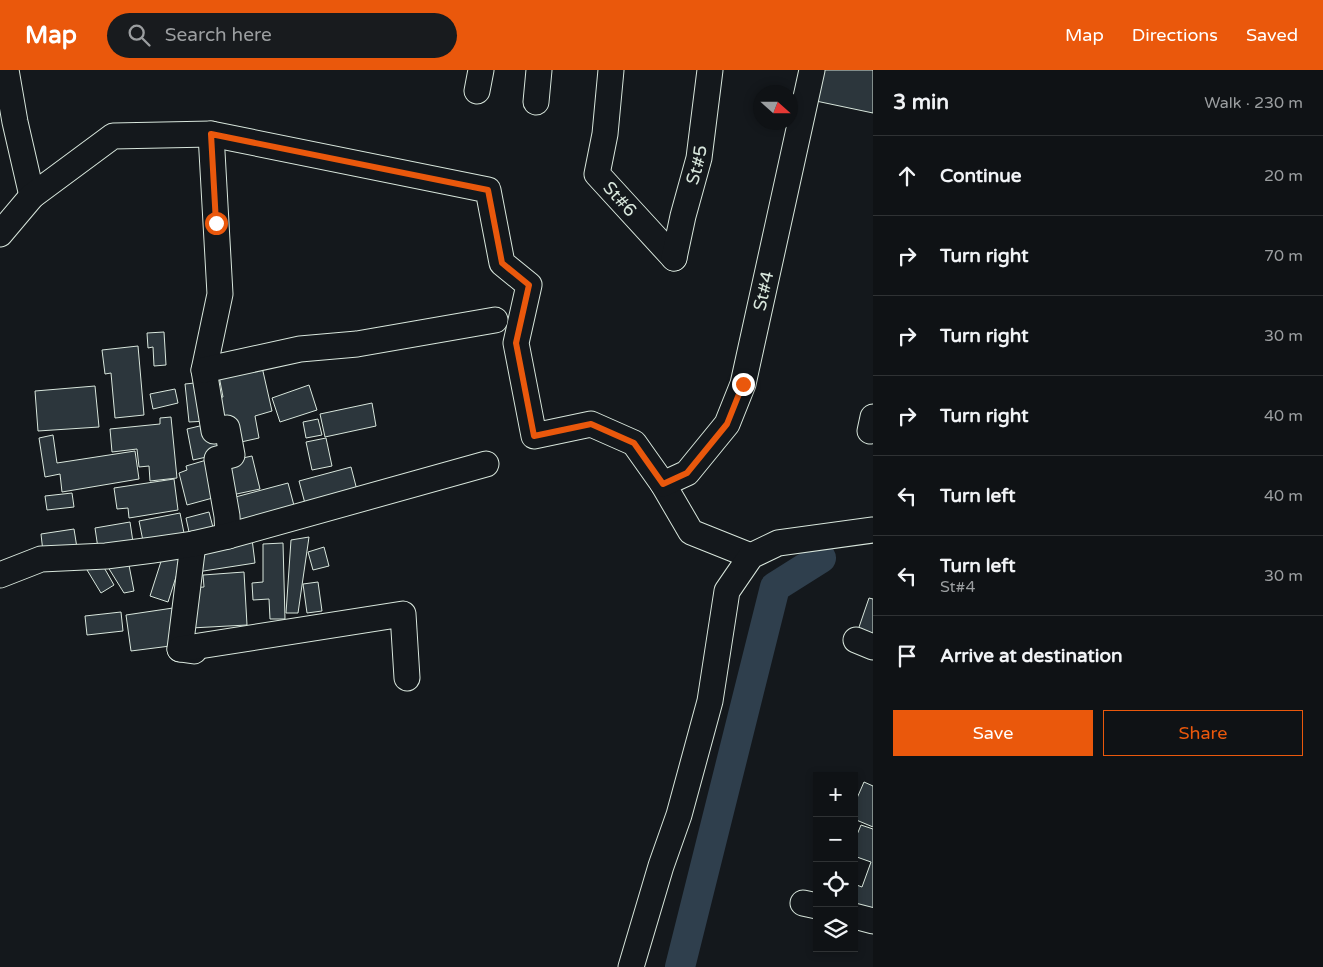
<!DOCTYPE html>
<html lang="en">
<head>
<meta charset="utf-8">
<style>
	:root { --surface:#0f1215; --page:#181b1e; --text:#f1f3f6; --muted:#9b9ea0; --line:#2f3234; --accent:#ea580c }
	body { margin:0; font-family:"Varela Round",sans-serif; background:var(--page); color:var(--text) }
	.controls { position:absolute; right:15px; bottom:15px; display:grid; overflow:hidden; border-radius:0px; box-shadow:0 2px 8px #0003 }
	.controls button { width:45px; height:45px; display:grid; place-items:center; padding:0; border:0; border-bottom:1px solid var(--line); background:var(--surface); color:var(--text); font:25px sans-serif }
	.compass { position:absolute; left:753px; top:15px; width:45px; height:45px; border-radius:50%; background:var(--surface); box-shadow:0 2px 8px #0003; rotate:111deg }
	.stop { position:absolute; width:15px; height:15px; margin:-11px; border:4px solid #ea580c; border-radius:50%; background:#fff }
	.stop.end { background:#ea580c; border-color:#fff; box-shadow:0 1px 5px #0008 }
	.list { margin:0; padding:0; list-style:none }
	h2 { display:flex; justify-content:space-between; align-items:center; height:65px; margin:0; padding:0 20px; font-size:21px }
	h2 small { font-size:16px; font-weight:400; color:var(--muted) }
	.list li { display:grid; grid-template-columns:32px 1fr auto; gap:15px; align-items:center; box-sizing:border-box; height:80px; padding:0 20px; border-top:1px solid var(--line) }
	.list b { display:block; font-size:19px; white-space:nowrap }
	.list p { margin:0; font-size:16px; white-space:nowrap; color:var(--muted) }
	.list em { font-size:16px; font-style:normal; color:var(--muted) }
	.actions { display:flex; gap:10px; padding:15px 20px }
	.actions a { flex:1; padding:11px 0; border:1px solid var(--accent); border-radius:0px; text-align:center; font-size:18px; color:var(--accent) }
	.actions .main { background:var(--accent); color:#fff }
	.icon { flex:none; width:28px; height:28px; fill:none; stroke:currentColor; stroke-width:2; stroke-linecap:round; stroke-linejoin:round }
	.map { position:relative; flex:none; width:873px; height:897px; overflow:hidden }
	header { display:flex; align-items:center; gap:30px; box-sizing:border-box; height:70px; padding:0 25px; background:var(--accent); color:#fff }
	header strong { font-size:24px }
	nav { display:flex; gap:28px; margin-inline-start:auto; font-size:18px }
	.search { width:350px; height:45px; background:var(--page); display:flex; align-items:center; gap:12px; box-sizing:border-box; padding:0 18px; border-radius:28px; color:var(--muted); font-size:19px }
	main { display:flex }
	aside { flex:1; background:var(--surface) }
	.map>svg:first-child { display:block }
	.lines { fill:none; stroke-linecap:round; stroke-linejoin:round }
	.canal { stroke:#2f3f4d; stroke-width:30 }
	.building { fill:#2c363c; stroke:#d8e6dc }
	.street-casing { stroke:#d8e6dc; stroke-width:27 }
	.street { stroke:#14181c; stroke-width:25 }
	.route { stroke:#ea580c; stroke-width:6 }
	.labels { text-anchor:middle; stroke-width:4; stroke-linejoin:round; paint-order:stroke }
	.street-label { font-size:18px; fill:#d8e6dc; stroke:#14181c }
</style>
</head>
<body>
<header>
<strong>Map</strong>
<div class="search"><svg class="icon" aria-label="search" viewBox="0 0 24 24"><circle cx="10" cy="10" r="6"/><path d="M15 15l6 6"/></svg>Search here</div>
<nav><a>Map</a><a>Directions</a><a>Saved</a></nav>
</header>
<main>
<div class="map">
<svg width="873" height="897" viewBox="0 0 873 897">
	<rect width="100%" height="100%" fill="#14181c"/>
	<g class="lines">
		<path class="canal" d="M680 897 775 517 821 488"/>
	</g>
	<path class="building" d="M823 0H873V43L816 31Z
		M164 262 166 295 154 296 153 277 148 278 147 263Z
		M138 276 144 345 115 348 111 303 105 304 102 280Z
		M262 297 272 341 255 346 259 368 232 374 212 329 223 327 219 306Z
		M204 312 208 351 189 352 185 314Z
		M309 315 317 340 280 352 272 328Z
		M95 316 99 357 38 361 35 321Z
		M175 319 178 333 153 339 150 324Z
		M372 333 376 356 325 367 320 344Z
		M171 347 177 408 150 411 149 396 139 397 137 379 112 382 110 359 160 354V348Z
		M318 349 322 365 306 368 303 352Z
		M208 354 229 382 193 390 187 359Z
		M53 365 57 393 135 381 139 409 62 422 60 404 45 407 39 368Z
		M326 368 332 396 312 400 306 372Z
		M252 386 260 419 232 425 224 392Z
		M210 389 220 426 187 435 179 403 187 400 186 396Z
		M351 397 358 424 307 441 299 411Z
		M174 409 178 440 129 448 128 438 117 439 114 418Z
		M288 413 296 443 235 459 228 429Z
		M72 423 74 437 47 440 45 426Z
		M209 442 215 465 191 471 186 448Z
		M180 443 186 473 145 481 139 451Z
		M130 452 134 479 99 485 95 458Z
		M74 459 77 478 43 482 41 464Z
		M309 467 298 543H286L291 470Z
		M252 469 255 493 197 502 193 478Z
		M283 473 285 549H270L269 529 253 530 252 513 263 512V474Z
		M324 477 329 496 313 500 308 482Z
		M165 479 183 485 168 532 150 526Z
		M127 485 134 521 124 523 103 489Z
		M98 487 114 515 101 523 84 495Z
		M244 502 247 555 191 558 189 518 204 517 203 505Z
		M318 512 322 541 307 543 303 514Z
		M869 528 873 529V568L857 563Z
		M173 538 178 575 131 581 126 545Z
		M121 542 123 561 87 565 85 546Z
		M864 712 873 716V757L854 749V735Z
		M861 755 873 759V844L854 837V814L862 817 871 792 854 786V772Z"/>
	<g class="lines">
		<g class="street-casing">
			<g id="street">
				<path d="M6 0 15 52 32 126"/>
				<path id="s1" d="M611 0 605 64 597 104 674 188"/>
				<path d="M477 21 481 0"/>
				<path d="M536 32 539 0"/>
				<path d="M211 64 220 224 204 300 214 361 227 358 232 385 217 389 227 446 228 466"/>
				<path d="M0 164 32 126 113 66 211 64 488 120 502 193 529 215 516 273 534 366 591 354 634 373 663 414 691 462 751 486"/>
				<path id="s2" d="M674 188 683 146 699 88 710 0"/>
				<path d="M204 300 300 279 357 274 495 250"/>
				<path d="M870 361 873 347"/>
				<path id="s3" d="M663 414 687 403 727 354 743 314 812 0"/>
				<path d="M193 474 180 579 194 581"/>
				<path d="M0 505 41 489 106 486 153 480 193 474 228 466 486 394"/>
				<path d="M856 570 873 577"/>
				<path d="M180 579 403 544 407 608"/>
				<path d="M803 833 817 836"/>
				<path d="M854 846 873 851"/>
				<path d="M631 897 661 796 679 745 710 631 727 521 751 486 778 473 873 460"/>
			</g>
		</g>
		<use href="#street" class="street"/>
	</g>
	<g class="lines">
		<path class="route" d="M216 153 211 64 488 120 502 193 529 215 516 273 534 366 591 354 634 373 663 414 687 403 727 354 743 314"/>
	</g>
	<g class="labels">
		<g class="street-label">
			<text dy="6" stroke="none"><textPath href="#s2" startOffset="96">St#5</textPath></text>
			<text dy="6" stroke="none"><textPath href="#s1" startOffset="139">St#6</textPath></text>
			<text dy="6" stroke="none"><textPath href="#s3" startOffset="228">St#4</textPath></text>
		</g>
	</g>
</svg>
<div class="controls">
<button>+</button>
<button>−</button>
<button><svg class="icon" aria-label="locate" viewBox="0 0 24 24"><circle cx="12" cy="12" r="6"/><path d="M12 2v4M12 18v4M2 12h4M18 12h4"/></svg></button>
<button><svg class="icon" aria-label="layers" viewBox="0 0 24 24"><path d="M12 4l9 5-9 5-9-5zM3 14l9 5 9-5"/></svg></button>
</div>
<svg class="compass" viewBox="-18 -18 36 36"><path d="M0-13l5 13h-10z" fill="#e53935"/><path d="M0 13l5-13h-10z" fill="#9b9ea0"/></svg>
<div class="stop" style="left:216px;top:153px"></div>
<div class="stop end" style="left:743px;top:314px"></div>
</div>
<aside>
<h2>3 min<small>Walk · 230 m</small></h2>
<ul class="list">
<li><svg class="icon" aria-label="ahead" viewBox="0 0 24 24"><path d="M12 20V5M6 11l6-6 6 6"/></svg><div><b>Continue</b></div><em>20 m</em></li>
<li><svg class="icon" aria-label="right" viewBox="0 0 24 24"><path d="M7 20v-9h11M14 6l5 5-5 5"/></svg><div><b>Turn right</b></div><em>70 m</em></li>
<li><svg class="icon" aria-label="right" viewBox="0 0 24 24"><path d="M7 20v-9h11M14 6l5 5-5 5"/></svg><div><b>Turn right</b></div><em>30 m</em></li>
<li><svg class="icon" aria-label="right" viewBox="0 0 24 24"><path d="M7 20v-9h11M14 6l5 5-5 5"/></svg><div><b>Turn right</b></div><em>40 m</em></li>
<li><svg class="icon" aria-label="left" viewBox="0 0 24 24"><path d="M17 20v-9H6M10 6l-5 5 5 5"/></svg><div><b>Turn left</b></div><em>40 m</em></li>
<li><svg class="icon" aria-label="left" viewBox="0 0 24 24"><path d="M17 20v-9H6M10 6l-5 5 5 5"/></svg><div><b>Turn left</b><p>St#4</p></div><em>30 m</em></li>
<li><svg class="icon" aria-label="arrive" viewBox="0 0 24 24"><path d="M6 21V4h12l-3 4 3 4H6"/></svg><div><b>Arrive at destination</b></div></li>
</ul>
<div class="actions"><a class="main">Save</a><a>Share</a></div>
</aside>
</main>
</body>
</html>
